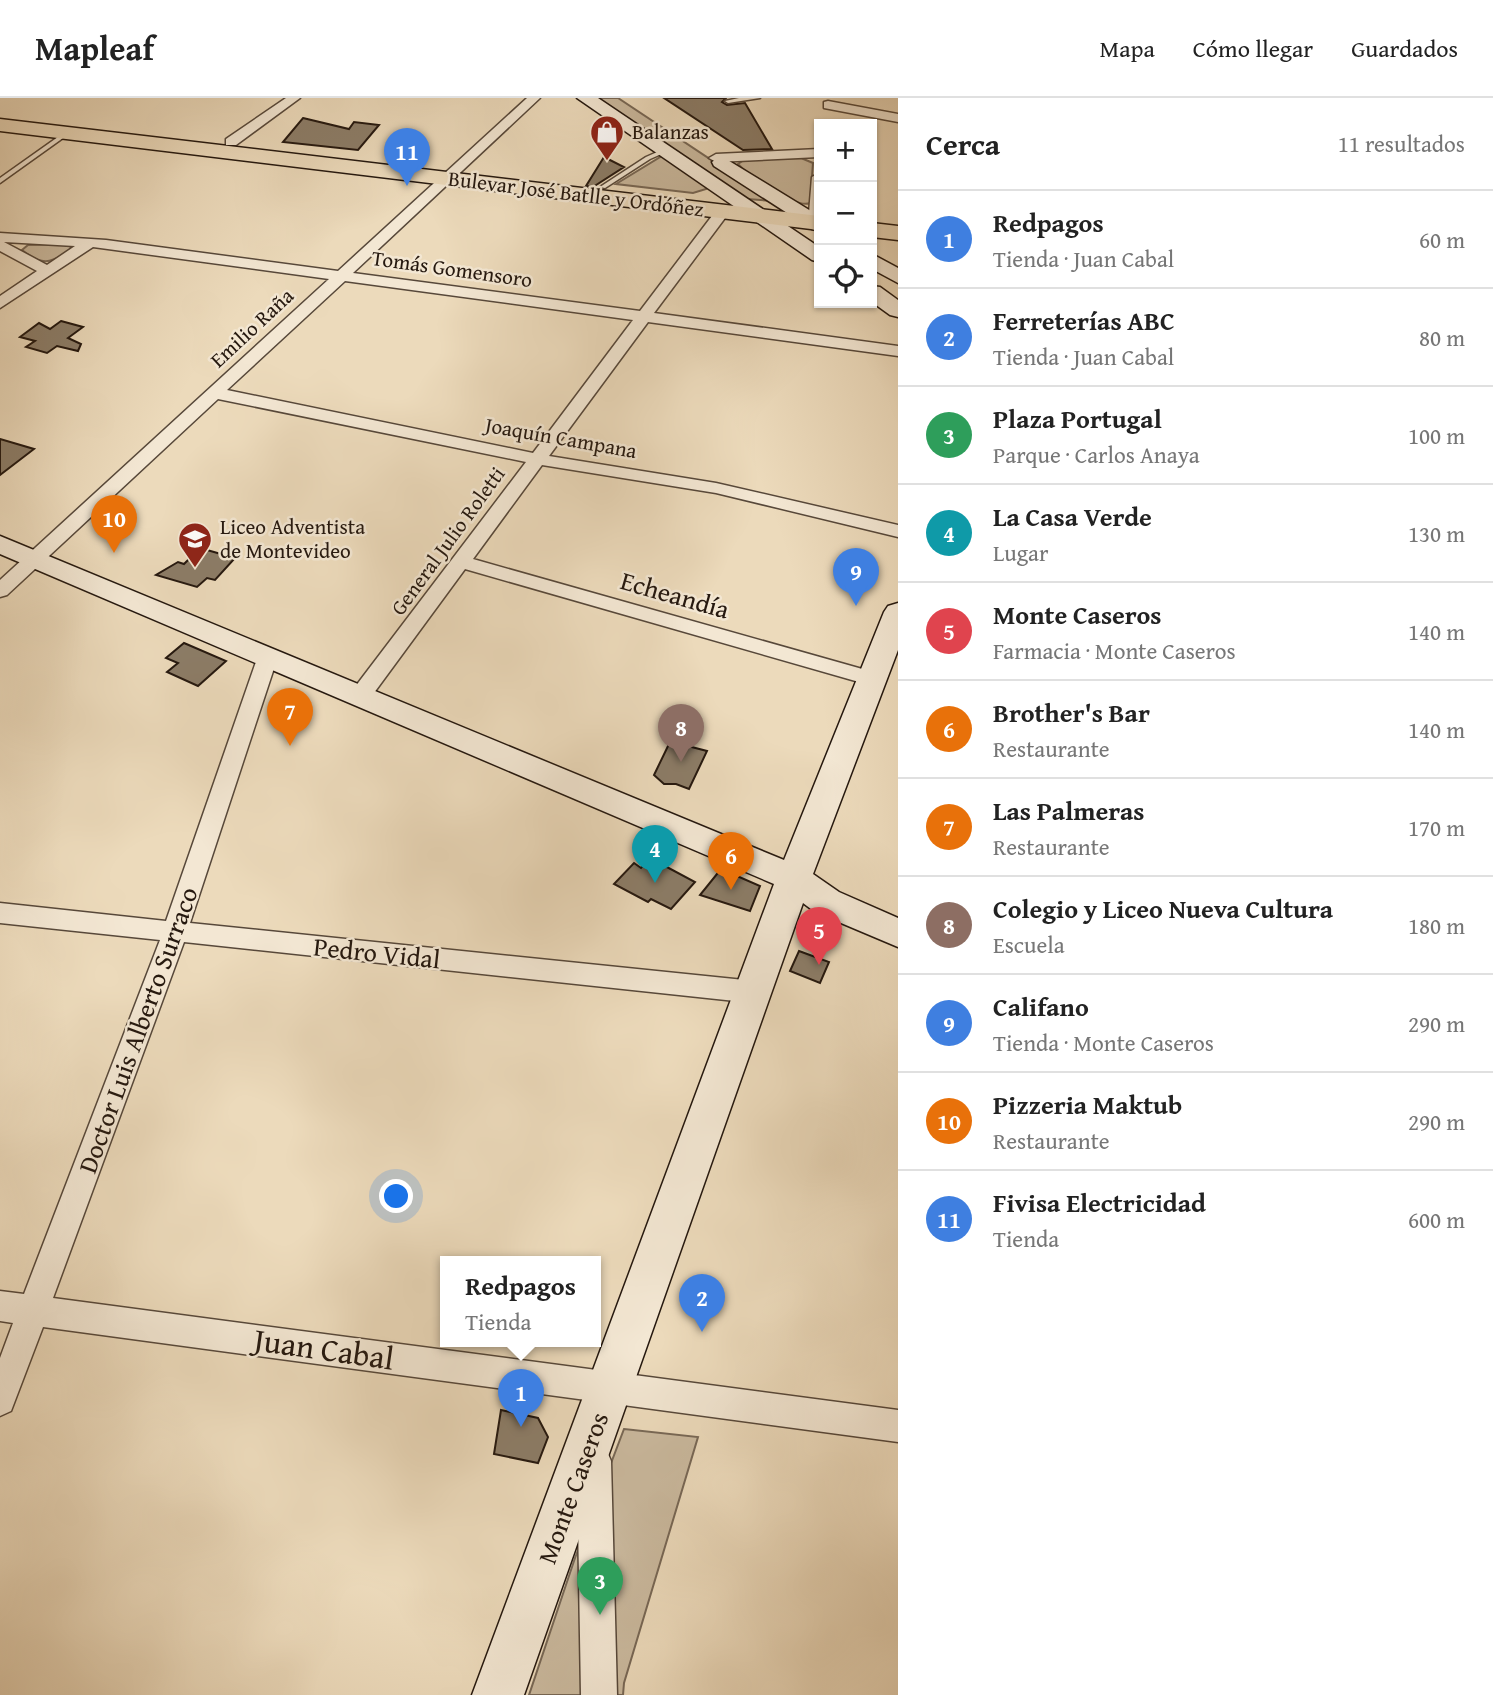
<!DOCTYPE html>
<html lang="es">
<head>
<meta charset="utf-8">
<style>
	:root { --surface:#fff; --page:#f6f6f6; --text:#222; --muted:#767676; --line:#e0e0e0; --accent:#0b8043 }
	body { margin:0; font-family:"Gentium Book Plus",serif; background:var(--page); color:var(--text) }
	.controls { position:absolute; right:21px; top:21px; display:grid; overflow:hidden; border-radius:0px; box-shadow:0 2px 5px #0004 }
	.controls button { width:63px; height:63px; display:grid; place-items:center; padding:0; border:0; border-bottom:2px solid var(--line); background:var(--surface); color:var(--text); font:35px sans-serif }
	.you { position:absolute; left:397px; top:1099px; width:24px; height:24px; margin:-18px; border:5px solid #fff; border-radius:50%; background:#1a73e8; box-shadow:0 0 0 10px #1a73e833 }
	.badge { display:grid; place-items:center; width:46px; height:46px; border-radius:50%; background:var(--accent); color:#fff; font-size:23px; font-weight:700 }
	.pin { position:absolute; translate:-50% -58px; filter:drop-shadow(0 2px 4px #0008) }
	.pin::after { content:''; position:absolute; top:37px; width:24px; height:21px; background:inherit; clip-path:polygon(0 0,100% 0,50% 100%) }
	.popup { position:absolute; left:440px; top:1158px; width:161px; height:91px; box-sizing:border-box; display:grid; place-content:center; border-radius:0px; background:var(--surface); filter:drop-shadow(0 2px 5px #0005); font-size:23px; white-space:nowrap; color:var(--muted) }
	.popup b { font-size:26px; color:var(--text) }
	.popup::after { content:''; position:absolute; left:50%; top:100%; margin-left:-14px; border:14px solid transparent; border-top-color:var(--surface) }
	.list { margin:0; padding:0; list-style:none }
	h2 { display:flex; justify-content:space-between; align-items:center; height:91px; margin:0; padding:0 28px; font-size:30px }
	h2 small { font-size:23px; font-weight:400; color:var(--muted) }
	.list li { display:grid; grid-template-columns:46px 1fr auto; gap:21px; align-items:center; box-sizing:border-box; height:98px; padding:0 28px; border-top:2px solid var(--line) }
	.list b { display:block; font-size:26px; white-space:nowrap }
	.list p { margin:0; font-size:23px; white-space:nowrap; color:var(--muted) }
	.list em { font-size:23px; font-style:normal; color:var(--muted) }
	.icon { flex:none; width:38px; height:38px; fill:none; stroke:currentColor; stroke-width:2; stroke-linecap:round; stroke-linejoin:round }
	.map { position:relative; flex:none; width:898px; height:1597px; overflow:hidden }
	header { display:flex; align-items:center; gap:42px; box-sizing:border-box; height:98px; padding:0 35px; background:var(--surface); border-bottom:2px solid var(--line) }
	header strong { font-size:33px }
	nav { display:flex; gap:38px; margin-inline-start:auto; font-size:24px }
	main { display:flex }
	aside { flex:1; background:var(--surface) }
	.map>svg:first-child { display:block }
	.green { fill:#cab99e; stroke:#786856; stroke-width:2 }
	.building { fill:#8c7d68; stroke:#25180f; stroke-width:2 }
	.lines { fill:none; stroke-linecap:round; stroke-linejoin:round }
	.lane-casing { stroke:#57483a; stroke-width:3 }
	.street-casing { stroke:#57483a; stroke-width:3 }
	.secondary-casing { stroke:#25180f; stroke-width:3 }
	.primary-casing { stroke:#25180f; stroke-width:3 }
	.lane { fill:#f3e7d3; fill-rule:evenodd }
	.street { fill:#f3e7d3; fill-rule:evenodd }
	.secondary { fill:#f3e7d3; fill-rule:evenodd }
	.primary { fill:#ecdabb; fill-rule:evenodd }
	.labels { text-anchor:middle; stroke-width:5; stroke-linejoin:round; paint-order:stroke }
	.far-poi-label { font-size:21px; fill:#25180f; stroke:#f3e7d3; text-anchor:start }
	.far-street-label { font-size:21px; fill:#25180f; stroke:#f3e7d3 }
	.street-label { font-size:26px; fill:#25180f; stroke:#f3e7d3 }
	.near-street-label { font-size:32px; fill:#25180f; stroke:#f3e7d3 }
</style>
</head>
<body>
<header>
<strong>Mapleaf</strong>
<nav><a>Mapa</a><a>Cómo llegar</a><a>Guardados</a></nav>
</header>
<main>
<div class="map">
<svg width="898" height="1597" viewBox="0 0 898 1597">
	<rect width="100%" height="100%" fill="#ecdabb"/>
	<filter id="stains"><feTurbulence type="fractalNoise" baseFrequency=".00286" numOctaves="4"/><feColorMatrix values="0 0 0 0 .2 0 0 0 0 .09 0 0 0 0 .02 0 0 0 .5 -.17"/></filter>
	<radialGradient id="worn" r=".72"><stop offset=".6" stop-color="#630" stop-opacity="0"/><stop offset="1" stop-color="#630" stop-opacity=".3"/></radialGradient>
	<path class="green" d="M595 0H618L773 103 747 101Z
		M662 58 706 88V91L693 95 616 86Z
		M801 60 813 65 810 105C796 111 749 78 738 66L744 62Z
		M65 146 71 149 70 152C50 166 42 168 22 152L28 147Z
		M624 1331 698 1339 624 1585 623 1597H529L575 1460Z"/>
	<path class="building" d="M664 0H726L722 4 727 7 745 5 772 51 743 52Z
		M303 20 349 31 354 24 379 27 358 52 283 44Z
		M604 59 624 69 593 89 586 88Z
		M61 223 83 229 68 240 81 246 78 253 57 248 47 255 26 249 35 243 20 239 39 225 50 231Z
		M0 341 34 351 0 377Z
		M200 450 235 460 215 482 207 480 197 489 156 477 178 464 184 466Z
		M184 545 226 563 198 588 167 574 178 565 166 560Z
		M669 646 679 649 680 646 707 653 689 691 676 686H664L654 677Z
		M650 760 695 784 671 811 651 801 648 804 614 786 634 765 641 770Z
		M721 771 760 788 750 813 700 797Z
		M799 853 829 864 820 885 790 873Z
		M501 1312 538 1320 548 1339 538 1365 494 1356Z"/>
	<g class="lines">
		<g class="lane-casing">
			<path id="lane" d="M739 0H760L728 5 725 3Z
				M65 34 70 35 0 85V80Z
				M664 51 667 53 666 54 650 61 605 90 600 89 646 59Z"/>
		</g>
		<g class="street-casing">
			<path id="street" d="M286 0H300L236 47H226V41Z
				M527 0H540L353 175 640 213 718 110H728V116L654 215 898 248V258L648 224 549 358 716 385 898 427V439L716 395 542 367 473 461 880 576 884 581 880 586H866L465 471 368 603 360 605 352 603 349 598 352 593 526 364 218 301 7 497 0 499V482L329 181 93 149 0 210V198L37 173 0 153V135L106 142 338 173ZM4 144 75 148 47 167ZM345 183 633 222 533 355 227 292Z
				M828 3 898 16V24L824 10V4Z
				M819 51V59L716 64 709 60 716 56Z
				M819 75V118L816 119 809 115 812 79Z
				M268 551 275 553 278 558 190 825 754 883 763 887 767 894 763 901 754 905 184 844 53 1200 898 1312V1344L43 1229 11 1313 0 1318V1260L13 1225 0 1223V1193L24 1196 160 842 0 825V805L166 823 258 558 261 553Z
				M594 1346 606 1351 611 1363 617 1597H581L577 1363 582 1351Z"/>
		</g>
		<g class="secondary-casing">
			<path id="secondary" d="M577 0H598L819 149V164L812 162Z
				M721 58 819 118V133L812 131 714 68 712 64Z
				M872 156 898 170V185L872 171Z
				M872 188 880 189 898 202V219L890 217 872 204Z
				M0 438 784 762 884 514 888 508 898 505V552L813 776 839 794 898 820V849L815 814 803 805 524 1597H472L774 786 0 456Z"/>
		</g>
		<g class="primary-casing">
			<path id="primary" d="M0 21 819 118V132L0 33Z
				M872 125 898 128V142L872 139Z"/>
		</g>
		<use href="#lane" class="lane"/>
		<use href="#street" class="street"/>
		<use href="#secondary" class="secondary"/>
		<use href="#primary" class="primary"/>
	</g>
	<defs>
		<g id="shop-pin" transform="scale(1.75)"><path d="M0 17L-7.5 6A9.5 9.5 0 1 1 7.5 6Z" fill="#8f2418" stroke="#f3e7d3"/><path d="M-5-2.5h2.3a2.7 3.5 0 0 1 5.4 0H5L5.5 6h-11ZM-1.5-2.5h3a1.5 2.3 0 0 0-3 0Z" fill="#fff"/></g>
		<g id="school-pin" transform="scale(1.75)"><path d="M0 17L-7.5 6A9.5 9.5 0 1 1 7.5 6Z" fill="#8f2418" stroke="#f3e7d3"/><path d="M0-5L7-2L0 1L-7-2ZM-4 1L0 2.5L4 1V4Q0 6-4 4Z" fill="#fff"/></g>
	</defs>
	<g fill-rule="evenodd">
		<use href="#shop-pin" x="607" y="34"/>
		<use href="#school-pin" x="195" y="441"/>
	</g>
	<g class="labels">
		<g class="far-poi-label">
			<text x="632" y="41">Balanzas</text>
			<text x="220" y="436">Liceo Adventista<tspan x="220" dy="24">de Montevideo</tspan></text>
		</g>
		<g class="far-street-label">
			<text transform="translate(576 96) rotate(7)" y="7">Bulevar José Batlle y Ordóñez</text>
			<text transform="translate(452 171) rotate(8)" y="7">Tomás Gomensoro</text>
			<text transform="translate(252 230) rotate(-43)" y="7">Emilio Raña</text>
			<text transform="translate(561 340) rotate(10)" y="7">Joaquín Campana</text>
			<text transform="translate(448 443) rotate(-54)" y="7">General Julio Roletti</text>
		</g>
		<g class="street-label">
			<text transform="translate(675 497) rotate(16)" y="9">Echeandía</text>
			<text transform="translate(377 855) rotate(6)" y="9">Pedro Vidal</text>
			<text transform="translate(138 932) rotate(-70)" y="9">Doctor Luis Alberto Surraco</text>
			<text transform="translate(573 1390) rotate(-70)" y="9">Monte Caseros</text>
		</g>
		<g class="near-street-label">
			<text transform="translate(324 1251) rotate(8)" y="11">Juan Cabal</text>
		</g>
	</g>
	<rect width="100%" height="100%" filter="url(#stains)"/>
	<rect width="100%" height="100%" fill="url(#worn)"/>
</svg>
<div class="controls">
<button>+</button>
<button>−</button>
<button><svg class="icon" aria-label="locate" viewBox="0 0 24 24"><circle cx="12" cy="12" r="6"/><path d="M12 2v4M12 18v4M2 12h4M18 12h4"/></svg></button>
</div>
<div class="you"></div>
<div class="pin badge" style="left:521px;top:1329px;background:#3f7fe0">1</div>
<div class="popup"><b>Redpagos</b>Tienda</div>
<div class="pin badge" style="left:702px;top:1234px;background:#3f7fe0">2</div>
<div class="pin badge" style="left:600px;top:1517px;background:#2e9e5b">3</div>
<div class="pin badge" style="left:655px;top:785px;background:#0f9aa8">4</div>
<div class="pin badge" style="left:819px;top:867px;background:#e0444e">5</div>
<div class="pin badge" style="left:731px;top:792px;background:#e8710a">6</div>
<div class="pin badge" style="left:290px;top:648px;background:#e8710a">7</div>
<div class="pin badge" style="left:681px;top:664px;background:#8d6e63">8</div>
<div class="pin badge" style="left:856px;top:508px;background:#3f7fe0">9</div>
<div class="pin badge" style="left:114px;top:455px;background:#e8710a">10</div>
<div class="pin badge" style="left:407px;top:88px;background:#3f7fe0">11</div>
</div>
<aside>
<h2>Cerca<small>11 resultados</small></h2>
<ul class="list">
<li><span class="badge" style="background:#3f7fe0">1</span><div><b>Redpagos</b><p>Tienda · Juan Cabal</p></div><em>60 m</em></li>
<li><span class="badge" style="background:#3f7fe0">2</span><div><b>Ferreterías ABC</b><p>Tienda · Juan Cabal</p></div><em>80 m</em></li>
<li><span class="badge" style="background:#2e9e5b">3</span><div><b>Plaza Portugal</b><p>Parque · Carlos Anaya</p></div><em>100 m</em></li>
<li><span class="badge" style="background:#0f9aa8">4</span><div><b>La Casa Verde</b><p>Lugar</p></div><em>130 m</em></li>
<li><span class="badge" style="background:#e0444e">5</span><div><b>Monte Caseros</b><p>Farmacia · Monte Caseros</p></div><em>140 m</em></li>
<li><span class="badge" style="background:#e8710a">6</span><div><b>Brother's Bar</b><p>Restaurante</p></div><em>140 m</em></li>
<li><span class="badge" style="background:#e8710a">7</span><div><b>Las Palmeras</b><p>Restaurante</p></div><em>170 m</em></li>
<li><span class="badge" style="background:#8d6e63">8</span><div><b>Colegio y Liceo Nueva Cultura</b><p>Escuela</p></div><em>180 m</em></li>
<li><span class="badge" style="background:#3f7fe0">9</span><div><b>Califano</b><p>Tienda · Monte Caseros</p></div><em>290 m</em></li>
<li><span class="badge" style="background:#e8710a">10</span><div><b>Pizzeria Maktub</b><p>Restaurante</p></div><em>290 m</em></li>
<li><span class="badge" style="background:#3f7fe0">11</span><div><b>Fivisa Electricidad</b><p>Tienda</p></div><em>600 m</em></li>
</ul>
</aside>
</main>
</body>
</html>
